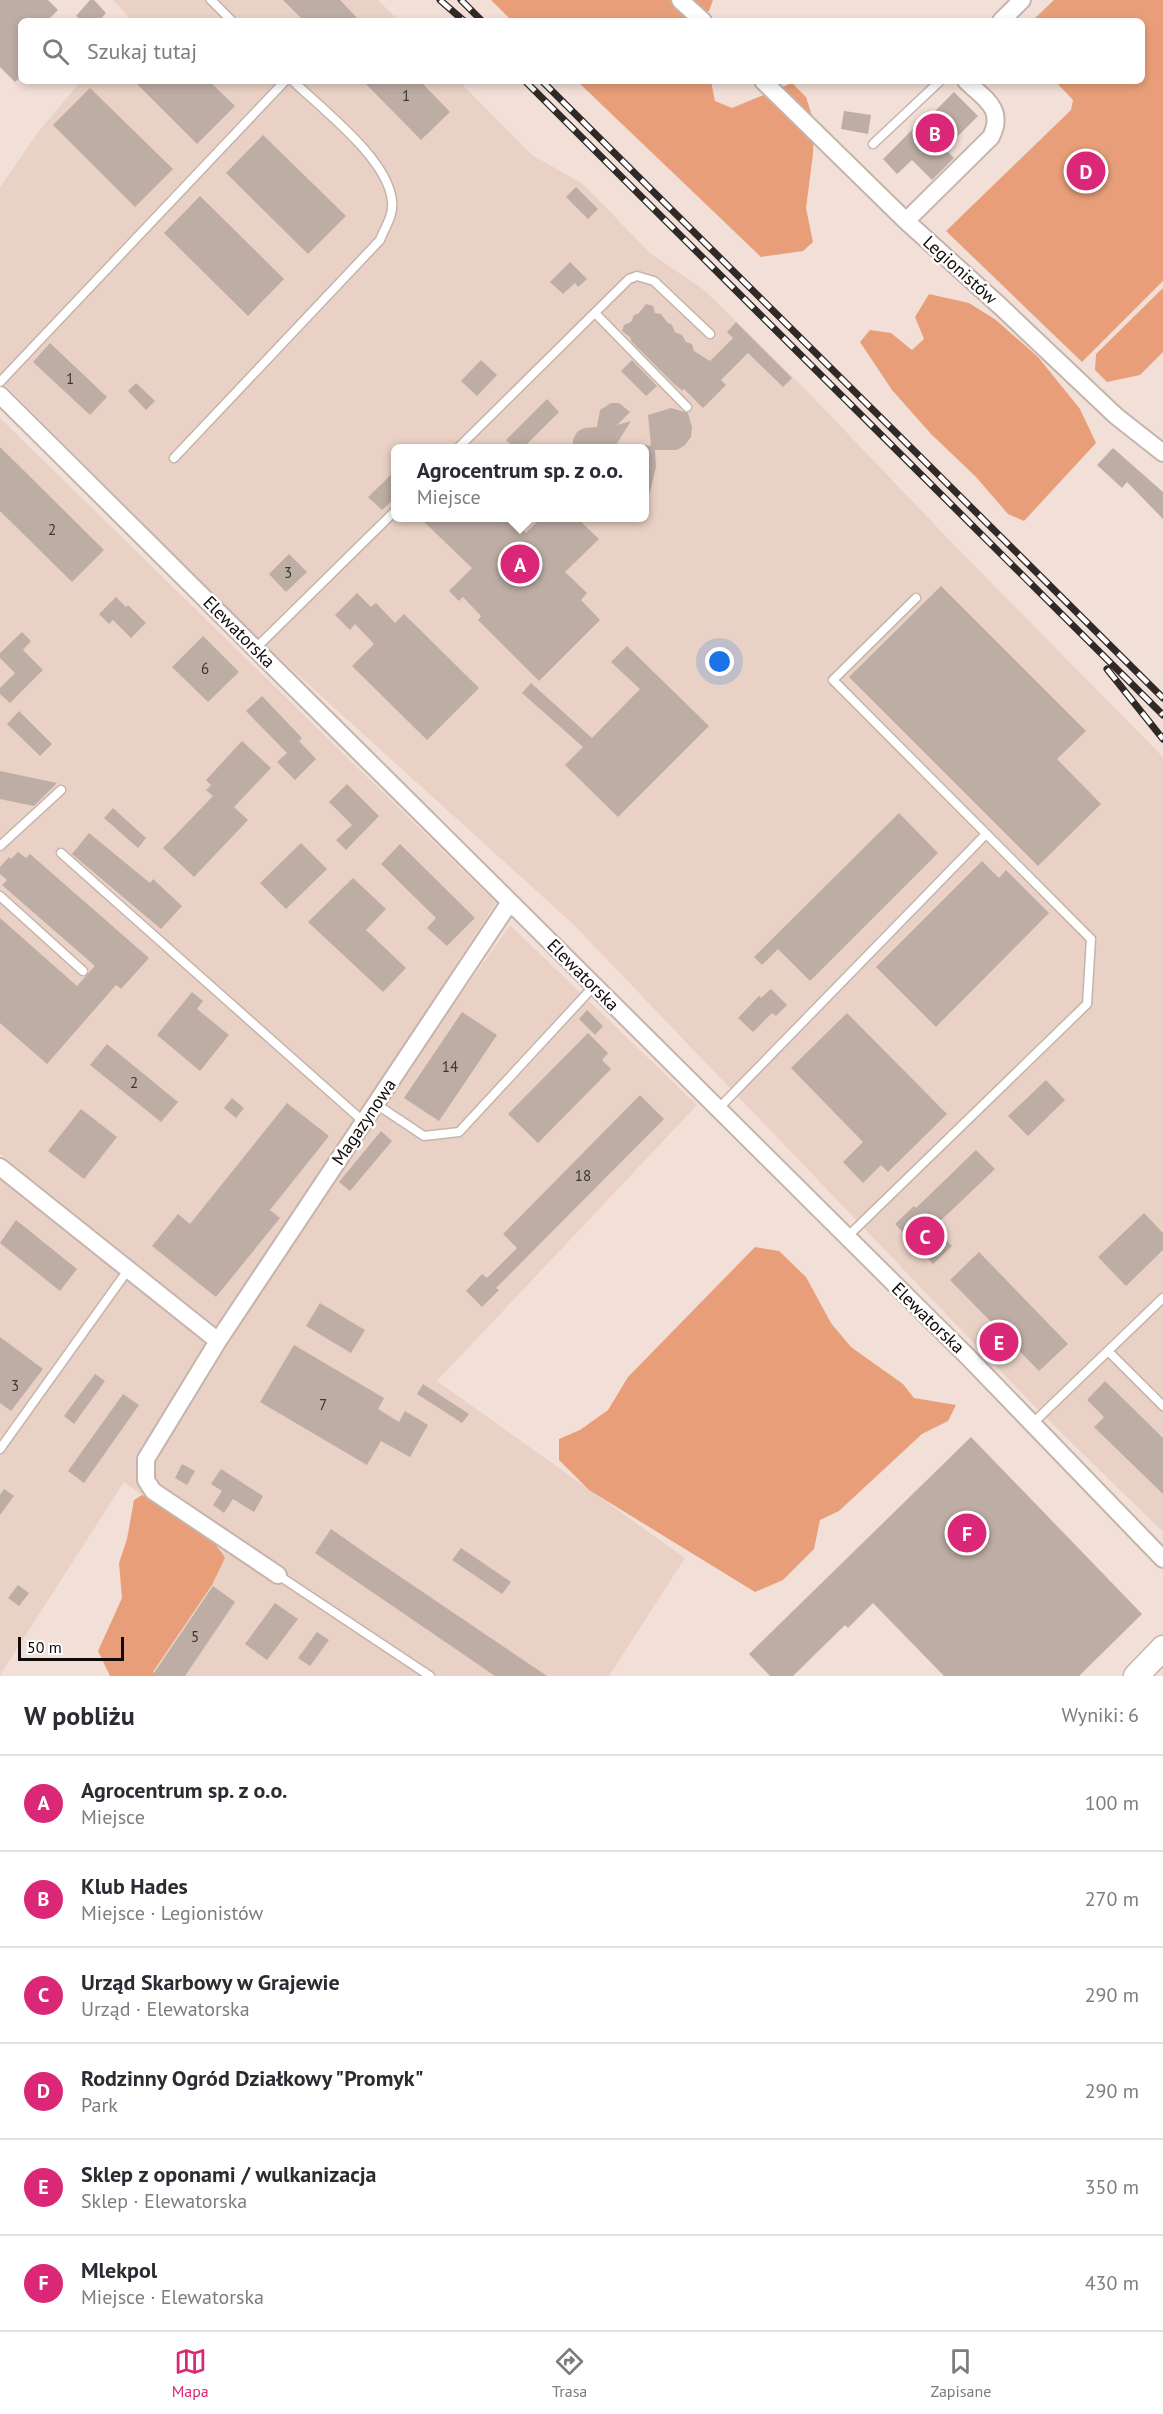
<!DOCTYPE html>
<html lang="pl">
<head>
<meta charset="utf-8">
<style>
	:root { --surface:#fff; --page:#f2f2f3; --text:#2b2b33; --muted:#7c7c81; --line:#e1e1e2; --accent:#db2777 }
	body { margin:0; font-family:"PT Sans",sans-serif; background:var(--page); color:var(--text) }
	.scale { position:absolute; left:18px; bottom:15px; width:106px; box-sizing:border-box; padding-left:6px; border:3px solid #100b08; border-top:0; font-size:16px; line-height:21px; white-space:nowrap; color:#100b08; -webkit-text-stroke:4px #fff; paint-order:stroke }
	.you { position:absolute; left:720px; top:662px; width:21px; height:21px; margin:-15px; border:4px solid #fff; border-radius:50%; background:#1a73e8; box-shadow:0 0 0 9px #1a73e833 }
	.badge { display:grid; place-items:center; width:39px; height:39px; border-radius:50%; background:var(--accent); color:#fff; font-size:20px; font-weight:700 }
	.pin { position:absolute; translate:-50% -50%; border:3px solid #fff; box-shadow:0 2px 6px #0006 }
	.popup { position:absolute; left:391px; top:444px; width:258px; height:78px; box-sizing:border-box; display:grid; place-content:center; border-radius:9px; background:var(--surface); filter:drop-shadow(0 2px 4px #0005); font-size:20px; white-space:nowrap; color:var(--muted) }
	.popup b { font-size:22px; color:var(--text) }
	.popup::after { content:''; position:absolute; left:50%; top:100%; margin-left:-12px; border:12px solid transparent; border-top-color:var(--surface) }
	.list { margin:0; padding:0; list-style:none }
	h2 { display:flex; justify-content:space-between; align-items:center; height:78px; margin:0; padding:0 24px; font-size:26px }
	h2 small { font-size:20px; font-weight:400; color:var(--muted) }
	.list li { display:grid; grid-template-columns:39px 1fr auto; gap:18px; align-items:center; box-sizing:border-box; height:96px; padding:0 24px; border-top:2px solid var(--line) }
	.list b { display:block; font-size:22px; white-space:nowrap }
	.list p { margin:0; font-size:20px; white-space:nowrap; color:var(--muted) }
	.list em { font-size:20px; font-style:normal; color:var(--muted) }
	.icon { flex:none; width:33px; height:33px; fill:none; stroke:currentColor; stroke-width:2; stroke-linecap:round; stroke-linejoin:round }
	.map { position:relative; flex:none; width:1163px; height:1676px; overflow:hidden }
	.search { position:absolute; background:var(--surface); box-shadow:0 3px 9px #0003; left:18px; right:18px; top:18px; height:66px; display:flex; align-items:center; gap:15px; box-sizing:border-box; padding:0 21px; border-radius:9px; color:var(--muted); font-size:22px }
	.sheet { height:654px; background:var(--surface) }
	nav { display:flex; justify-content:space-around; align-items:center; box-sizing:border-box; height:84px; border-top:2px solid var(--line); background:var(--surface); font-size:16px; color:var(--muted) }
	nav a { display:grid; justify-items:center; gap:3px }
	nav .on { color:var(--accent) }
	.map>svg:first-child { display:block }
	.built { fill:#ead1c5; fill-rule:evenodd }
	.green { fill:#e89f79 }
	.building { fill:#bdada5 }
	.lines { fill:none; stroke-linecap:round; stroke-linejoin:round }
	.lane-casing { stroke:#c5b4ac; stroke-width:11 }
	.street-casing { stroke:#c5b4ac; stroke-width:20 }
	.secondary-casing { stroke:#c5b4ac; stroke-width:27 }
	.lane { stroke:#fff; stroke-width:8 }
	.street { stroke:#fff; stroke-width:16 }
	.secondary { stroke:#fff; stroke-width:24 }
	.rail-casing { stroke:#302926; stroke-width:7 }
	.rail { stroke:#fff; stroke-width:4.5; stroke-dasharray:14; stroke-linecap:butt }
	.labels { text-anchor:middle; stroke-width:5; stroke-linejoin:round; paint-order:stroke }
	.number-label { font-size:15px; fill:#3b342f }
	.street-label { font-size:18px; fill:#100b08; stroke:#fff }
</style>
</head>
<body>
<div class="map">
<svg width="1163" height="1676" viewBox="0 0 1163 1676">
	<rect width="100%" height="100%" fill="#f2e0d8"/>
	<path class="built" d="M113 0H378L399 21H132Z
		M81 81H459L532 155 583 184 650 253 704 290 806 390 958 549 1163 757V1532L1036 1408 573 924 267 647 0 380V187L39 131ZM396 448H644V518H396Z
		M0 418 496 903 245 1292 219 1329 0 1154Z
		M510 925 697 1105 437 1381 685 1558 609 1676H157L153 1673 212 1585 225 1558 220 1547 183 1519 158 1502 142 1495 124 1482 0 1675V1176L213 1343Z"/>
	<path class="green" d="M491 0H713L709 11 684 21H512Z
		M1054 0H1163V281L1082 362 946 231 1071 110 1073 100 1055 81H1142V21H1032Z
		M577 81H711L715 101 732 108 792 83 806 97 814 122 813 154 806 208 813 242 803 251 761 257Z
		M1163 288V352L1140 375 1107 382 1095 370 1096 354Z
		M929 294 969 303 996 320 1038 357 1080 409 1096 443 1024 521 1008 514 976 477 931 434 892 390 860 342 870 330 891 333 912 350 924 339 915 317Z
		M755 1247 779 1251 806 1277 831 1323 851 1347 903 1384 914 1398 956 1405 948 1421 922 1434 839 1511 820 1520 814 1549 783 1580 755 1592 589 1490 559 1460V1439L580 1430 608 1410 628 1377Z
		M142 1495C167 1506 213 1534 225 1558L212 1585 153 1672 157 1676H110L98 1651 122 1598 119 1563 127 1539 134 1500Z"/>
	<path class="building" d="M0 0H48L58 10 47 21H21V76L15 82 0 67Z
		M90 0H94L106 13 99 21H82L76 16Z
		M283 0H340L360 21H304Z
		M134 81H209L235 106 197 144Z
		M363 81H420L450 112 421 140Z
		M90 88 173 169 135 207 53 125Z
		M954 92 978 116 945 149 954 158 932 180 912 160 897 174 883 159 931 111 933 113Z
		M844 111 871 115 868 134 841 129Z
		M263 135 346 216 308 254 226 173Z
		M576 187 598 209 588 219 566 197Z
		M200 196 284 279 248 316 164 233Z
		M570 262 587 279 578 287 575 283 563 294 550 282Z
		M646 304 653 306 655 313 661 314 667 322 672 325 675 332 682 335 686 342 692 344 694 351 710 361 733 338 727 332 736 322 792 378 783 387 748 353 721 380 726 385 703 408 683 388V391L674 384 631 341V338L622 331 624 325 631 322 634 315 639 313Z
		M50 343 107 397 90 415 33 362Z
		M481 360 497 375 477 396 461 381Z
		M632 360 657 386 646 396 621 371Z
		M136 383 155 401 146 410 128 391Z
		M547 399 559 412 523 448H515L506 440Z
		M611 403H619L630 412 617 425 631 421 614 448H573V440L577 432 584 428 597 427 600 410Z
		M671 408 688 413 692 427 691 437 685 445 677 450H655L656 467 649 495H645V445L651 446 648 415Z
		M0 447 104 550 72 582 0 511Z
		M1113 448 1163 492V519L1127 482 1122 488 1097 465Z
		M396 470V497L382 510 368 497Z
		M420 518H510L526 533 541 518H577L599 539 565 572 587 593 581 600 600 620 539 681 478 620 481 616 463 597 459 601 449 591 472 568Z
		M289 554 307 572 286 592 269 574Z
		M941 586 1086 731 1057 759 1101 804 1038 866 849 677Z
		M357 593 371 607 376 603 395 623 404 614 479 688 427 740 352 666 374 644 355 624 350 630 335 615Z
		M116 597 126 607 128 605 146 623 131 638 113 620 109 624 99 614Z
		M22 632 31 641 23 650 43 670 10 703 0 694V688L15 673 0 658V653Z
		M203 636 239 672 208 702 172 667Z
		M627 646 709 726 618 817 565 765 583 747 522 693 531 683 592 738 640 689 611 662Z
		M262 696 302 738 299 741 316 759 295 780 277 762 287 753 246 711Z
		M19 711 52 744 40 756 7 724Z
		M242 741 271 768 234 807 248 820 194 877 163 848 213 796 206 790 211 785 206 780Z
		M0 771 57 783 34 806 0 799Z
		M347 784 379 816 346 850 336 840 352 825 329 802Z
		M113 808 146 838 138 848 104 818Z
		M899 813 938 853 810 981 778 949 762 965 754 957Z
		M89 833 150 883 153 879 182 906 161 929 72 854Z
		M301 843 327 869 286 909 260 883Z
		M400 844 475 918 447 946 427 928 436 918 381 864Z
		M18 852 26 858 30 854 149 958 121 989 116 985 47 1064 0 1023V918L77 986 95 966 2 885 7 880 0 874V867L9 857 11 859Z
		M982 861 999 878 1006 870 1049 913 936 1027 876 967Z
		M353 878 386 909 366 930 406 968 383 992 308 922Z
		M771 989 787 1005 776 1016 772 1013 753 1032 738 1018 759 996 761 998Z
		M192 992 203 1001 197 1009 229 1035 200 1071 157 1035Z
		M587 1010 603 1026 595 1035 579 1019Z
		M462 1012 497 1035 439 1121 404 1098Z
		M847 1013 947 1114 888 1172 881 1165 863 1183 843 1162 863 1142 791 1068Z
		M588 1033 608 1053 602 1060 611 1069 538 1143 508 1114Z
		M107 1044 178 1102 161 1122 90 1065Z
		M1046 1080 1065 1100 1028 1136 1008 1116Z
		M640 1095 664 1119 496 1288 499 1290 482 1307 466 1291 482 1274 487 1278 517 1248 503 1234Z
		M232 1098 244 1108 236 1118 224 1108Z
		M287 1103 329 1136 270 1210 280 1218 216 1297 152 1246 178 1214 190 1224Z
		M81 1109 117 1137 84 1179 48 1151Z
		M381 1131 392 1141 350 1191 339 1182Z
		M976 1150 995 1169 934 1227 952 1246 933 1264 895 1224 914 1206 916 1208Z
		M1144 1213 1163 1233V1250L1126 1286 1098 1257Z
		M16 1220 77 1269 60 1291 0 1243Z
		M979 1252 1068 1344 1039 1371 950 1280Z
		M320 1303 365 1330 351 1353 306 1326Z
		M0 1337 43 1369 11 1411 0 1403Z
		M294 1345 384 1398 378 1409 399 1422 405 1411 428 1425 410 1457 381 1441 367 1465 260 1402Z
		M95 1374 105 1381 74 1424 64 1416Z
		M1105 1381 1163 1438V1494L1094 1427 1104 1417 1087 1400Z
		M423 1384 469 1414 462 1423 417 1394Z
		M123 1394 139 1405 84 1483 68 1471Z
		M971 1437 1142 1614 1079 1676H944L873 1603 848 1628 845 1625 793 1676H770L749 1654Z
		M182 1464 195 1471 187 1485 175 1478Z
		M221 1469 263 1496 254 1512 233 1499 224 1513 213 1505 222 1491 211 1484Z
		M4 1489 14 1496 0 1515V1495Z
		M331 1529 371 1557 547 1676H495L315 1553Z
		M461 1548 511 1582 502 1594 452 1560Z
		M18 1585 29 1593 19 1606 8 1598Z
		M213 1586 235 1602 185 1676H152Z
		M275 1603 298 1619 267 1660 245 1644Z
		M317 1632 329 1640 310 1666 298 1658Z"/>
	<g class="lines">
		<g class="lane-casing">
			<path id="lane" d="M211 0 232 21
				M873 144 940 81
				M595 313 687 407
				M0 382 285 81
				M458 448 629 279 637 276 654 281 710 334
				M174 458 380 240C385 227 394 215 392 201 388 159 323 110 293 81
				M255 649 396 510
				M0 846 61 790
				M61 853 364 1122
				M0 896 83 971
				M376 1104 424 1136 459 1132 594 986
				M718 1109 986 834
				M847 1237 1087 1004 1091 939 833 680 916 598
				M1108 1351 1163 1406
				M1033 1423 1163 1298
				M0 1449 128 1270
				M278 1575 430 1676"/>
		</g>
		<g class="street-casing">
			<path id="street" d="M680 0 703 21
				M1001 21 1022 0
				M763 81 906 221 1000 306 1116 416 1163 453
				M906 221 991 137C1005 109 985 99 966 81
				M0 395 967 1356 1163 1559
				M0 1167 218 1341
				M278 1575 153 1491 146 1480V1459L218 1341 510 902"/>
		</g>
		<g class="secondary-casing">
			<path id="secondary" d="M1136 1676 1163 1648"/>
		</g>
		<use href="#lane" class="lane"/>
		<use href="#street" class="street"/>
		<use href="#secondary" class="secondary"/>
		<g class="rail-casing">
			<path id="rail" d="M440 0 464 21
				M461 0 482 21
				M525 81 1163 715
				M542 81 1163 698
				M1107 669 1163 739"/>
		</g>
		<use href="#rail" class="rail"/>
	</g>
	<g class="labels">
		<g class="number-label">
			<text x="406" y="101">1</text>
			<text x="70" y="384">1</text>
			<text x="52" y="535">2</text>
			<text x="288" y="578">3</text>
			<text x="205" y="674">6</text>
			<text x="450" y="1072">14</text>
			<text x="134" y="1088">2</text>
			<text x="583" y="1181">18</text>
			<text x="15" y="1391">3</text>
			<text x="323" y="1410">7</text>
			<text x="195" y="1642">5</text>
		</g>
		<g class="street-label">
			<text transform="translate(960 270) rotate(42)" y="6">Legionistów</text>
			<text transform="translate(239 632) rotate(45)" y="6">Elewatorska</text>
			<text transform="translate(583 975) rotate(45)" y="6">Elewatorska</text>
			<text transform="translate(364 1122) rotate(-56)" y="6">Magazynowa</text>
			<text transform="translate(928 1318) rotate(44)" y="6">Elewatorska</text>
		</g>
	</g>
</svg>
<div class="scale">50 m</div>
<div class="you"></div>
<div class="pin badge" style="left:520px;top:564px">A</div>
<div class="popup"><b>Agrocentrum sp. z o.o.</b>Miejsce</div>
<div class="pin badge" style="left:935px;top:133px">B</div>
<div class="pin badge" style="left:925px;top:1236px">C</div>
<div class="pin badge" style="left:1086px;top:171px">D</div>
<div class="pin badge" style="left:999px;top:1342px">E</div>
<div class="pin badge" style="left:967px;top:1533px">F</div>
<div class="search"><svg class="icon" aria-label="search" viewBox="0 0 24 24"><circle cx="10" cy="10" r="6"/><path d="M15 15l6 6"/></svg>Szukaj tutaj</div>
</div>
<section class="sheet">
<h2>W pobliżu<small>Wyniki: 6</small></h2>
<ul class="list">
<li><span class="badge">A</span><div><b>Agrocentrum sp. z o.o.</b><p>Miejsce</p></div><em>100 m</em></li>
<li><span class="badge">B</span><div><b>Klub Hades</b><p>Miejsce · Legionistów</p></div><em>270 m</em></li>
<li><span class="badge">C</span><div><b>Urząd Skarbowy w Grajewie</b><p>Urząd · Elewatorska</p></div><em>290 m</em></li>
<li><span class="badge">D</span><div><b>Rodzinny Ogród Działkowy &quot;Promyk&quot;</b><p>Park</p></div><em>290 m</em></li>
<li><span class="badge">E</span><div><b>Sklep z oponami / wulkanizacja</b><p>Sklep · Elewatorska</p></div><em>350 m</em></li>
<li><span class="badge">F</span><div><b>Mlekpol</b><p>Miejsce · Elewatorska</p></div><em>430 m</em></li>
</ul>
</section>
<nav>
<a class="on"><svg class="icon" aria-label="map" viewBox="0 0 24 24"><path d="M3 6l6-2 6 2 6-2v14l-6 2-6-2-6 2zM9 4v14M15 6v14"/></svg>Mapa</a>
<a><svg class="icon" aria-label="directions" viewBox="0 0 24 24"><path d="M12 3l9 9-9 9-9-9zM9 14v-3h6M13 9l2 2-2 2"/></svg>Trasa</a>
<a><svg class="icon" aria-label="saved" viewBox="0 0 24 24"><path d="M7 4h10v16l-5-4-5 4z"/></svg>Zapisane</a>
</nav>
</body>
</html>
